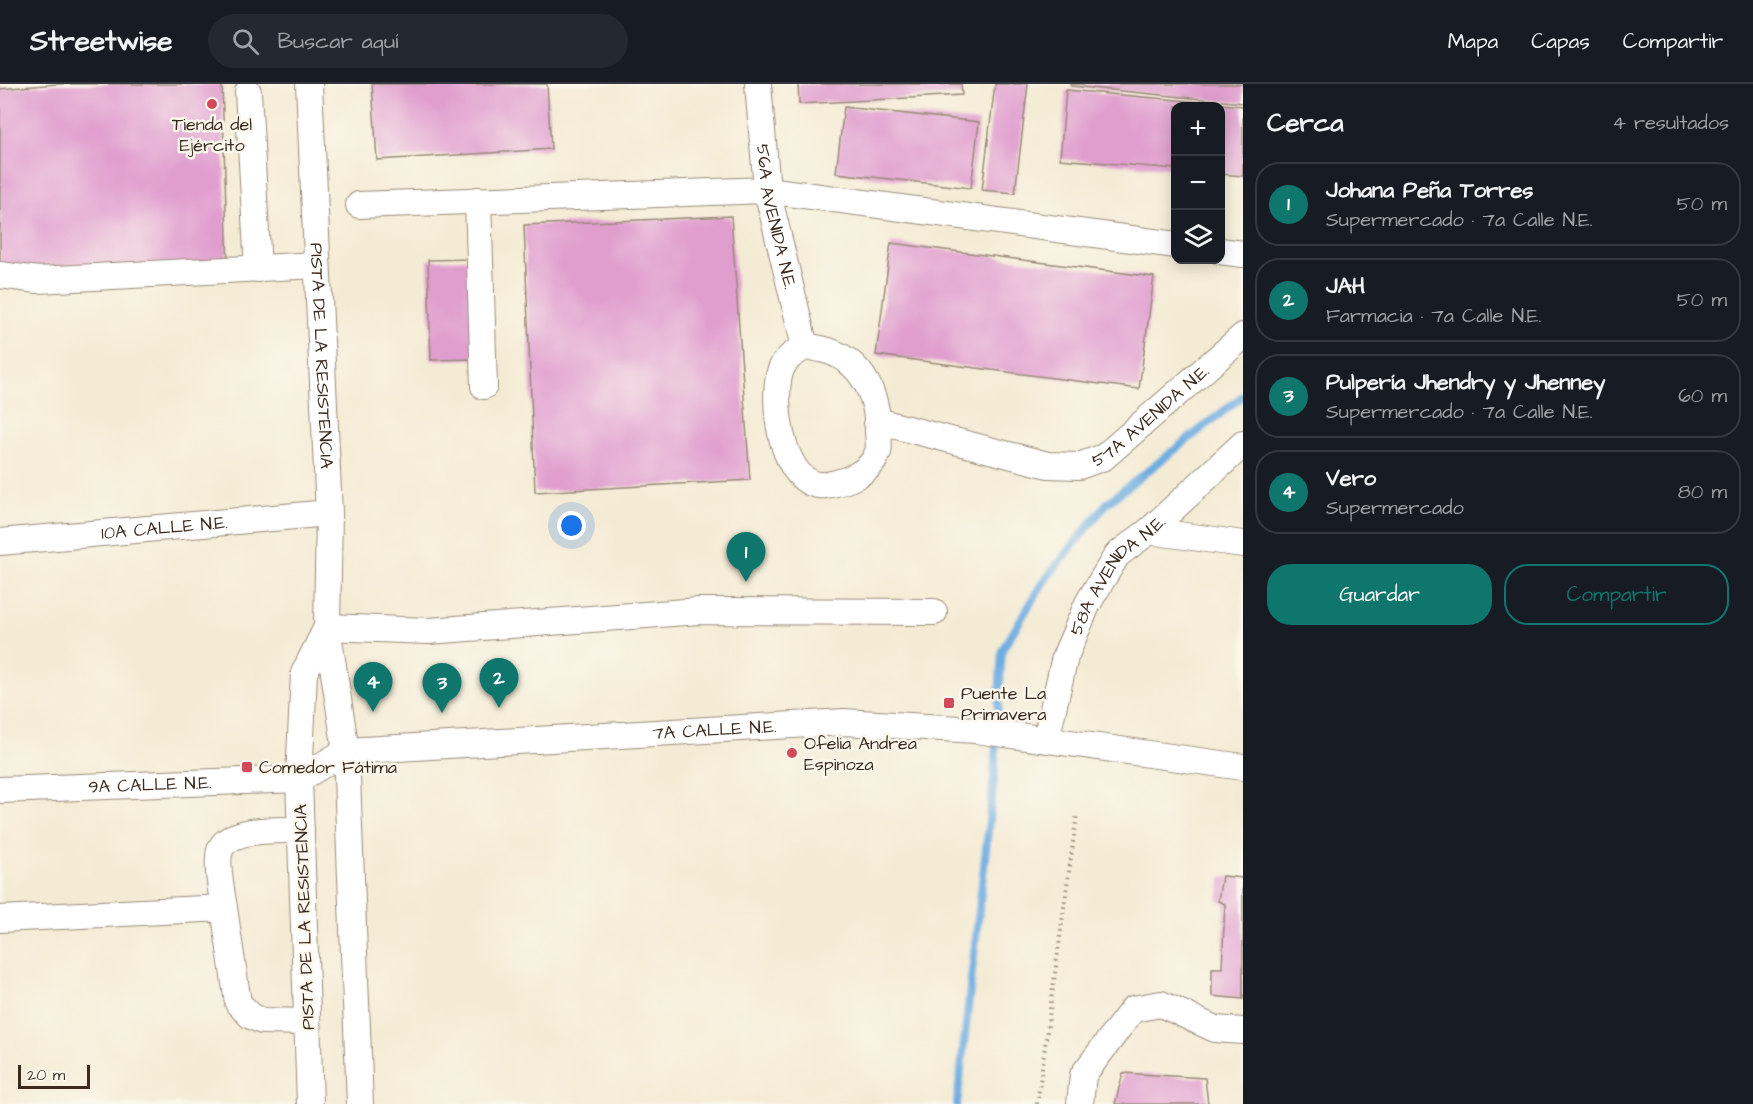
<!DOCTYPE html>
<html lang="es">
<head>
<meta charset="utf-8">
<style>
	:root { --surface:#171b24; --page:#242831; --text:#f1f3f6; --muted:#9ea1a6; --line:#363941; --accent:#0f766e }
	body { margin:0; font-family:"Architects Daughter",sans-serif; background:var(--page); color:var(--text) }
	.controls { position:absolute; right:18px; top:18px; display:grid; overflow:hidden; border-radius:12px; box-shadow:0 3px 15px #0003 }
	.controls button { width:54px; height:54px; display:grid; place-items:center; padding:0; border:0; border-bottom:2px solid var(--line); background:var(--surface); color:var(--text); font:30px sans-serif }
	.scale { position:absolute; left:18px; bottom:15px; width:72px; box-sizing:border-box; padding-left:6px; border:3px solid #3b2a1e; border-top:0; font-size:16px; line-height:21px; white-space:nowrap; color:#3b2a1e; -webkit-text-stroke:4px #fbf7ec; paint-order:stroke }
	.you { position:absolute; left:572px; top:442px; width:21px; height:21px; margin:-15px; border:4px solid #fff; border-radius:50%; background:#1a73e8; box-shadow:0 0 0 9px #1a73e833 }
	.badge { display:grid; place-items:center; width:39px; height:39px; border-radius:50%; background:var(--accent); color:#fff; font-size:20px; font-weight:700 }
	.pin { position:absolute; translate:-50% -50px; filter:drop-shadow(0 2px 3px #0008) }
	.pin::after { content:''; position:absolute; top:32px; width:21px; height:18px; background:inherit; clip-path:polygon(0 0,100% 0,50% 100%) }
	.list { margin:0; padding:0; list-style:none }
	h2 { display:flex; justify-content:space-between; align-items:center; height:78px; margin:0; padding:0 24px; font-size:26px }
	h2 small { font-size:20px; font-weight:400; color:var(--muted) }
	.list li { display:grid; grid-template-columns:39px 1fr auto; gap:18px; align-items:center; box-sizing:border-box; height:84px; margin:0 12px 12px; padding:0 12px; border:2px solid var(--line); border-radius:24px }
	.list b { display:block; font-size:22px; white-space:nowrap }
	.list p { margin:0; font-size:20px; white-space:nowrap; color:var(--muted) }
	.list em { font-size:20px; font-style:normal; color:var(--muted) }
	.actions { display:flex; gap:12px; padding:18px 24px }
	.actions a { flex:1; padding:14px 0; border:2px solid var(--accent); border-radius:24px; text-align:center; font-size:21px; color:var(--accent) }
	.actions .main { background:var(--accent); color:#fff }
	.icon { flex:none; width:33px; height:33px; fill:none; stroke:currentColor; stroke-width:2; stroke-linecap:round; stroke-linejoin:round }
	.map { position:relative; flex:none; width:1243px; height:1020px; overflow:hidden }
	header { display:flex; align-items:center; gap:36px; box-sizing:border-box; height:84px; padding:0 30px; background:var(--surface); border-bottom:2px solid var(--line) }
	header strong { font-size:28px }
	nav { display:flex; gap:33px; margin-inline-start:auto; font-size:21px }
	.search { width:420px; height:54px; background:var(--page); display:flex; align-items:center; gap:15px; box-sizing:border-box; padding:0 21px; border-radius:33px; color:var(--muted); font-size:22px }
	main { display:flex }
	aside { flex:1; background:var(--surface) }
	.map>svg:first-child { display:block }
	.lines { fill:none; stroke-linecap:round; stroke-linejoin:round }
	.stream { stroke:#6eade1; stroke-width:8 }
	.building { fill:#e09ecf }
	.minor-casing { stroke:#988a79; stroke-width:28 }
	.path { stroke:#988a79; stroke-width:4; stroke-dasharray:1.5 4.5; stroke-linecap:butt }
	.minor { stroke:#fff; stroke-width:26 }
	.poi-dot { fill:#d1495b; stroke:#fbf7ec; stroke-width:2 }
	.labels { text-anchor:middle; stroke-width:5; stroke-linejoin:round; paint-order:stroke }
	.poi-label { font-size:18px; fill:#3b2a1e; stroke:#fbf7ec; text-anchor:start }
	.street-label { font-size:18px; fill:#3b2a1e; stroke:#fbf7ec }
</style>
</head>
<body>
<header>
<strong>Streetwise</strong>
<div class="search"><svg class="icon" aria-label="search" viewBox="0 0 24 24"><circle cx="10" cy="10" r="6"/><path d="M15 15l6 6"/></svg>Buscar aquí</div>
<nav><a>Mapa</a><a>Capas</a><a>Compartir</a></nav>
</header>
<main>
<div class="map">
<svg width="1243" height="1020" viewBox="0 0 1243 1020">
	<rect width="100%" height="100%" fill="#fbf7ec"/>
	<filter id="ink" filterUnits="userSpaceOnUse"><feTurbulence type="fractalNoise" baseFrequency=".0167" numOctaves="2"/><feDisplacementMap in="SourceGraphic" scale="12" xChannelSelector="R" yChannelSelector="G"/><feConvolveMatrix kernelMatrix="1 2 1 2 8 2 1 2 1" color-interpolation-filters="sRGB"/></filter>
	<filter id="wash" filterUnits="userSpaceOnUse"><feTurbulence type="fractalNoise" baseFrequency=".008" numOctaves="4" result="noise"/><feDisplacementMap in="SourceGraphic" scale="24" xChannelSelector="R" yChannelSelector="G"/><feGaussianBlur stdDeviation="1.35" result="paint"/><feColorMatrix in="noise" values="0 0 0 0 0 0 0 0 0 0 0 0 0 0 0 0 0 1.4 0 .05"/><feComposite in="paint" operator="in"/></filter>
	<g filter="url(#wash)">
		<rect width="100%" height="100%" fill="#f4ebd4"/>
		<g class="lines">
			<path class="stream" d="M957 1020 994 694 1002 566 1045 496 1107 419 1243 312"/>
		</g>
		<g id="blocks">
			<path class="building" d="M57 0H222L228 185 0 187V5Z
				M372 0H547L551 65 377 76Z
				M798 0H961L962 11 799 20Z
				M995 0H1028L1015 109 982 106Z
				M1071 0H1243V19L1071 2Z
				M1066 6 1243 22V92L1220 90V22H1176V85L1060 75Z
				M844 23 979 38 971 104 836 89Z
				M731 132 750 396 535 408 524 141Z
				M891 159 1154 193 1139 305 876 271Z
				M472 175 474 275 431 276 428 176Z
				M1222 792 1243 794V915L1212 912V884H1222L1225 820 1218 817Z
				M1123 989 1205 994 1208 1020H1115Z"/>
		</g>
	</g>
	<g filter="url(#ink)">
		<use href="#blocks" fill-opacity="0" stroke="#988a79" stroke-width="1.5"/>
		<g class="lines">
			<g class="minor-casing">
				<g id="minor">
					<path id="s1" d="M309 0 329 429 327 543 346 667 360 1020"/>
					<path id="s2" d="M758 0 767 106 805 263"/>
					<path d="M248 8 258 185"/>
					<path d="M478 116 484 302"/>
					<path d="M359 121 767 106 1176 161"/>
					<path d="M1220 167 1243 170"/>
					<path d="M0 191 38 196 317 181"/>
					<path d="M805 263C853 265 876 299 878 345 878 352 880 362 878 368 871 389 846 398 826 401 782 406 771 318 780 288 784 275 794 269 805 263Z"/>
					<path id="s3" d="M877 337 1048 381 1079 382 1104 373 1243 252"/>
					<path d="M1149 447 1243 460"/>
					<path id="s4" d="M0 458 329 429"/>
					<path d="M327 543 428 547 699 527 934 528"/>
					<path id="s5" d="M1046 655 1065 573 1088 519 1117 471 1149 447 1243 360"/>
					<path id="s6" d="M0 706 299 695 346 667 844 638 976 646 1243 683"/>
					<path d="M224 824C222 811 215 775 221 764 232 743 280 746 301 746"/>
					<path d="M0 835 224 824 238 919 251 932 262 937 307 938"/>
					<path d="M310 1020 299 695 304 589 327 543"/>
					<path d="M1080 1020 1083 991 1133 925 1161 920 1215 945 1243 947"/>
				</g>
			</g>
			<path class="path" d="M1037 1020 1077 730"/>
			<use href="#minor" class="minor"/>
		</g>
	</g>
	<g class="poi-dot">
		<circle cx="212" cy="20" r="6"/>
		<rect x="943" y="613" width="12" height="12" rx="3"/>
		<circle cx="792" cy="669" r="6"/>
		<rect x="241" y="677" width="12" height="12" rx="3"/>
	</g>
	<g class="labels">
		<g class="poi-label">
			<text x="212" y="46" text-anchor="middle">Tienda del<tspan x="212" dy="21">Ejército</tspan></text>
			<text x="961" y="615">Puente La<tspan x="961" dy="21">Primavera</tspan></text>
			<text x="804" y="665">Ofelia Andrea<tspan x="804" dy="21">Espinoza</tspan></text>
			<text x="259" y="689">Comedor Fátima</text>
		</g>
		<g class="street-label">
			<text dy="6" stroke="none"><textPath href="#s2" startOffset="134">56A AVENIDA N.E.</textPath></text>
			<text dy="6" stroke="none"><textPath href="#s1" startOffset="272">PISTA DE LA RESISTENCIA</textPath></text>
			<text dy="6" stroke="none"><textPath href="#s3" startOffset="296">57A AVENIDA N.E.</textPath></text>
			<text dy="6" stroke="none"><textPath href="#s4" startOffset="165">10A CALLE N.E.</textPath></text>
			<text dy="6" stroke="none"><textPath href="#s5" startOffset="183">58A AVENIDA N.E.</textPath></text>
			<text dy="6" stroke="none"><textPath href="#s6" startOffset="723">7A CALLE N.E.</textPath></text>
			<text dy="6" stroke="none"><textPath href="#s6" startOffset="150">9A CALLE N.E.</textPath></text>
			<text transform="translate(304 833) rotate(-92)" y="6">PISTA DE LA RESISTENCIA</text>
		</g>
	</g>
</svg>
<div class="controls">
<button>+</button>
<button>−</button>
<button><svg class="icon" aria-label="layers" viewBox="0 0 24 24"><path d="M12 4l9 5-9 5-9-5zM3 14l9 5 9-5"/></svg></button>
</div>
<div class="scale">20 m</div>
<div class="you"></div>
<div class="pin badge" style="left:746px;top:498px">1</div>
<div class="pin badge" style="left:499px;top:624px">2</div>
<div class="pin badge" style="left:442px;top:629px">3</div>
<div class="pin badge" style="left:373px;top:628px">4</div>
</div>
<aside>
<h2>Cerca<small>4 resultados</small></h2>
<ul class="list">
<li><span class="badge">1</span><div><b>Johana Peña Torres</b><p>Supermercado · 7a Calle N.E.</p></div><em>50 m</em></li>
<li><span class="badge">2</span><div><b>JAH</b><p>Farmacia · 7a Calle N.E.</p></div><em>50 m</em></li>
<li><span class="badge">3</span><div><b>Pulpería Jhendry y Jhenney</b><p>Supermercado · 7a Calle N.E.</p></div><em>60 m</em></li>
<li><span class="badge">4</span><div><b>Vero</b><p>Supermercado</p></div><em>80 m</em></li>
</ul>
<div class="actions"><a class="main">Guardar</a><a>Compartir</a></div>
</aside>
</main>
</body>
</html>
